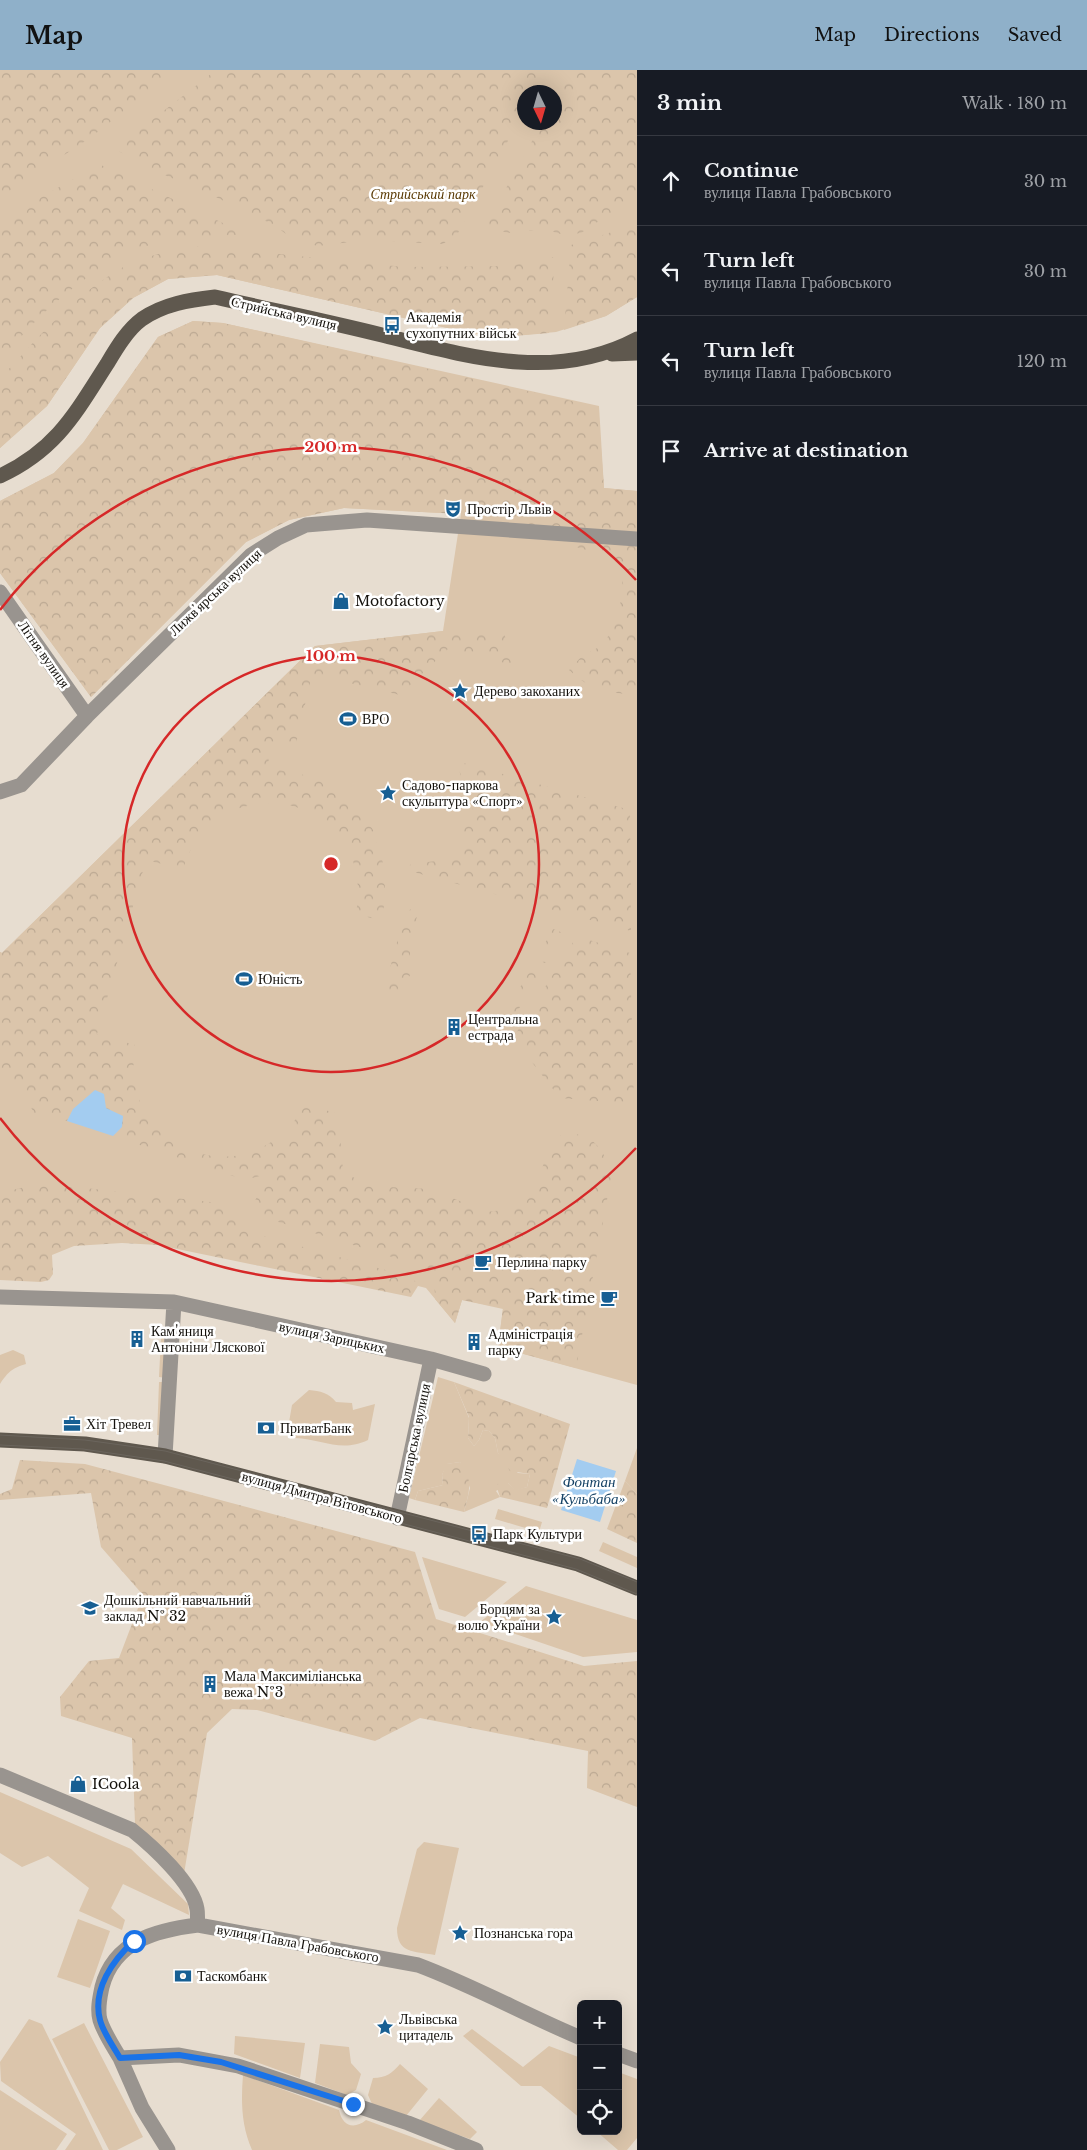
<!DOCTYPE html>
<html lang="en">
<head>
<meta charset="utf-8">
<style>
	:root { --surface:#171b24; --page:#242831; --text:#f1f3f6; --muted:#9ea1a6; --line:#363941; --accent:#8fb0c9 }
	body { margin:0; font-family:"Libre Baskerville",serif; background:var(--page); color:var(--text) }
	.controls { position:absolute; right:15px; bottom:15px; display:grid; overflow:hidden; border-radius:8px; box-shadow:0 5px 20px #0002 }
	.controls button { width:45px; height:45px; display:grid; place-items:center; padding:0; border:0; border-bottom:1px solid var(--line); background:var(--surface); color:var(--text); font:25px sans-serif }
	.compass { position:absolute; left:517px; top:15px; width:45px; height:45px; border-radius:50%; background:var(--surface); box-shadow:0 5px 20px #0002; rotate:175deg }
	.stop { position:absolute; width:15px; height:15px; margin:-11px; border:4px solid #1a73e8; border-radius:50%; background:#fff }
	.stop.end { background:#1a73e8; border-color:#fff; box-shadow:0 1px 5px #0008 }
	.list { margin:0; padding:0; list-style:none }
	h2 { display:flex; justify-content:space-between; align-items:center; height:65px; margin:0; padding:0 20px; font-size:21px }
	h2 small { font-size:16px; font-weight:400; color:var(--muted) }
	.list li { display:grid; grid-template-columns:32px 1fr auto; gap:15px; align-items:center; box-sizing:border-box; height:90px; padding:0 20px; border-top:1px solid var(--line) }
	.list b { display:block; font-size:19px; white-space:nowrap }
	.list p { margin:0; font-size:16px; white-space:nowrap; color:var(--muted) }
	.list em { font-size:16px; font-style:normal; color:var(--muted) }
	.icon { flex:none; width:28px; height:28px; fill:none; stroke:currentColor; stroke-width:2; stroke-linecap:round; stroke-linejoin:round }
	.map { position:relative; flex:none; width:637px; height:2080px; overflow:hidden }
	header { display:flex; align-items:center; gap:30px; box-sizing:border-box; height:70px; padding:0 25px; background:var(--accent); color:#111 }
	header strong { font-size:24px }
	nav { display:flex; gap:28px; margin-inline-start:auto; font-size:18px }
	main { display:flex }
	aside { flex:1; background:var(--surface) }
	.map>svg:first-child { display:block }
	.green { fill:#dbc5ab; fill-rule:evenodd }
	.forest { fill:url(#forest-crowns) }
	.water { fill:#a3ccf0 }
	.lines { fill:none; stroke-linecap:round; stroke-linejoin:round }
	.minor { stroke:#99948f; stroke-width:15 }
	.major { stroke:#5f584e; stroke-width:15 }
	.tram { stroke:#6b655d; stroke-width:1 }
	.route { stroke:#1a73e8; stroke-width:6 }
	.ring { fill:none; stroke:#d62828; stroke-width:2.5 }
	.labels { text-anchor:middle; stroke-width:5; stroke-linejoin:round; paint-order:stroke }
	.park-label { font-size:14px; font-style:italic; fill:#5a3a04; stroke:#fff }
	.street-label { font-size:14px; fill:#14110c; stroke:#fff }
	.poi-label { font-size:14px; fill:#14110c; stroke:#fff; text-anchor:start }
	.water-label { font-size:15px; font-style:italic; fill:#154265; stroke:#fff }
	.centre { fill:#d62828; stroke:#fff; stroke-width:2.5 }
	.ring-label { font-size:15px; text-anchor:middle; font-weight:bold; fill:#d62828; stroke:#fff; stroke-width:5; stroke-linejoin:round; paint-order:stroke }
</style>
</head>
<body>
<header>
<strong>Map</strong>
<nav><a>Map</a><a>Directions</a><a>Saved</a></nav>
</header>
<main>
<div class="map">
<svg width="637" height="2080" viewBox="0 0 637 2080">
	<defs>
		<pattern id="forest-crowns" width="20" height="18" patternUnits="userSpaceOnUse" patternTransform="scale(1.25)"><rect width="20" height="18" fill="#dbc5ab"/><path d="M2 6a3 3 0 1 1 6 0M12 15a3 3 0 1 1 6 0" fill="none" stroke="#bba892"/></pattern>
	</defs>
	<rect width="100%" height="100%" fill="#e7ddd0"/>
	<path class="green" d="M0 0H637V227L606 246 556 262 501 267 469 263 217 205 168 209 133 228 100 258 47 336 0 378ZM524 22H554V52H524Z
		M193 251 223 253 599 336 604 418 637 421V1315L498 1277 503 1239 462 1230 455 1253 426 1218 418 1216 120 1158 0 1190V882L2 883 315 576 443 561 461 444 344 438 289 450 246 472 91 627 0 503V431L54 403 83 373 158 267Z
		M161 1267H168L166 1308 159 1307Z
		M13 1280 24 1285 26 1294C12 1298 8 1302 0 1314V1285Z
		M438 1307 454 1312 469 1348 468 1368 474 1376 479 1370 483 1360 489 1361 495 1368 498 1383 518 1403 530 1404 527 1417 515 1421 508 1413 496 1421 500 1427 464 1442 470 1418 460 1392 447 1394 442 1405 443 1415 418 1421 415 1430 409 1428Z
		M159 1312H165L162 1365H157Z
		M309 1320C320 1321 329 1323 336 1332L352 1333 353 1340 375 1334 368 1370C341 1383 322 1369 295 1368L288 1358 292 1335Z
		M637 1378V1424L625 1411Z
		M498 1439 542 1452 539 1462 495 1449Z
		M603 1472 637 1487V1498L599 1481Z
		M422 1487 507 1512 465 1547 439 1539Z
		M526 1516 637 1550V1582L583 1587 480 1552Z
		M0 1722 131 1779 188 1834 189 1845 123 1814 111 1838 125 1850 122 1860 79 1841 89 1818 48 1786 22 1797 0 1783Z
		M424 1772 459 1778 435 1885C414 1881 397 1884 397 1858L417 1779Z
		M78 1849 110 1861 90 1918 57 1907Z
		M29 1949 42 1954 103 2080H65L76 2064 1 2011 0 1992Z
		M84 1953 143 2067 117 2080H109L52 1969Z
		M472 1959 523 1997 549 1976 581 1988V2049L541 2016H521L463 1966Z
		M235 1966 305 1973 300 2008 234 1984Z
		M320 1974 349 1977 351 1993 361 2004 356 2020 347 2025 315 2013Z
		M400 1994 428 2019 406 2046 372 2034 368 2025 373 2008C386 2008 392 2003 400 1994Z
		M618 2002 637 2009V2068L627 2080H618L596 2061H618Z
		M243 2005 339 2040C342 2056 354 2060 366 2050L447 2080H252C241 2055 241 2031 243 2005Z
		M0 2020 67 2064 56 2080H0Z
		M439 2028 477 2062 470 2069 419 2051Z"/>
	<path class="forest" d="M0 0H176L90 68 0 127Z
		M216 0H546V2L535 22H524V41L458 163 443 174 366 170 318 176 294 170 274 155 201 120 152 100 115 79Z
		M571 0H637V128L632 129 581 163 564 165 544 159 510 163 484 158 542 53 554 52 555 31Z
		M99 94 248 165C214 165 180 167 146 176 113 185 67 221 42 245 27 259 14 275 0 289V151Z
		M637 148V227L606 246 564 260 571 175 615 161Z
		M202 176 404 197 509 196 530 192 541 185 555 188 549 263 501 267 469 263 217 205 168 209 133 228 100 258 47 336 0 378V309C38 267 75 224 125 196 146 185 179 179 202 176Z
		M193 251 223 253 598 337 604 418 637 421V625C606 622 593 622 569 600L582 586 603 575 619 547 623 507 614 488 461 444 344 438 289 450 246 472 91 627 0 503V431L54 403 83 373 158 267Z
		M504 560 507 578 520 585 516 596 449 578 400 625 312 604 296 674 268 677 269 698 319 708 340 719 359 734 373 760 383 793 385 819 383 851 356 844C359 825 359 809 353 791 332 726 242 714 200 765 192 775 187 787 183 799L146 790 97 964 135 975C134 988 132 1001 135 1014 144 1065 195 1096 245 1084 258 1081 268 1074 279 1067L284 1073 303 1033 338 1044 343 1100 366 1116 431 1119 486 1142 503 1140 517 1135 532 1123 552 1073 563 1063C593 1063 602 1077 612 1103L576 1298 498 1277 503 1238 462 1230 455 1253 435 1229 434 1200 249 1143 272 1096 260 1106 245 1110 113 1066 122 1057 73 1038 67 1051 34 1043 18 1013 0 1011V882L2 883 315 576 443 561Z
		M460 692 630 740 631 861 406 800 411 794 444 790 459 783 463 772 462 762 473 738V725C463 714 458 707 460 692Z
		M413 837 418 843 410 872V905L395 934H390C381 914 400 866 405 844Z
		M553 859 563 863 545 893 536 889Z
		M577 866 630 883 634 1034 560 1028 513 968Z
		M531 899 540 905 515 945 507 939Z
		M41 1113 219 1133 246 1161 407 1206 415 1211 418 1216 411 1227 158 1175 122 1173 74 1176 52 1185 53 1204 49 1210 41 1212 0 1210V1123Z
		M454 1312 570 1354 547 1438 500 1427 496 1415 501 1412 508 1413 515 1420 527 1417 530 1404 510 1401 498 1383 495 1368 489 1361 483 1360 479 1370 474 1376 468 1368 469 1347Z
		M20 1390 85 1394 415 1482 436 1549 584 1596 637 1591V1737L587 1718 588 1681 420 1648 375 1671 257 1640 232 1639 207 1663 184 1804 135 1754 132 1668 61 1646 60 1627 89 1591 119 1588 143 1525 101 1477 91 1423 0 1430V1424L12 1419Z
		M460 1392C474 1410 469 1422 464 1442L415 1430 418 1421 443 1415 442 1405 446 1394Z
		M625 1411 637 1424V1473L607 1459Z"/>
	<path class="water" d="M95 1020 104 1024 106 1038 123 1046 122 1057 113 1066 67 1051 73 1039Z
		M577 1389 616 1401 600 1452 561 1440Z"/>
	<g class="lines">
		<path class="minor" d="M0 522 87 646
			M0 722 21 715 87 646 251 485 278 468 306 455 367 450 637 469
			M0 1227 174 1232 431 1289 484 1304
			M165 1386 174 1232
			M397 1448 431 1289
			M0 1705 132 1760C152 1776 193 1813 197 1839 198 1844 197 1850 198 1855
			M618 1984 637 1991
			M120 1988C113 1976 104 1963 100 1950 97 1939 100 1927 102 1917 114 1871 156 1860 198 1855L418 1895C474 1916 526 1945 581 1968
			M168 2080 142 2038 120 1988 179 1985 238 1996 408 2053 476 2080"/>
		<path class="major" d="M612 284 637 283
			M0 406C56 380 75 344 107 294 116 279 127 260 142 249 164 234 189 230 215 227 271 240 326 251 382 265 466 286 555 313 637 269
			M0 1370 85 1374 165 1386 578 1494 637 1518"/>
		<path class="tram" d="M0 1365 85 1370 165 1381 580 1489 637 1512
			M0 1375 83 1379 164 1391 576 1499 637 1524"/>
	</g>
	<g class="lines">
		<path class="route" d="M134 1871C113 1890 92 1919 100 1950 103 1962 113 1976 120 1988L179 1985 221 1992 353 2034"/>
	</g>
	<g class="ring">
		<circle cx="331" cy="794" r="208"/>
		<path d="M636 1078A417 417 0 0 1 0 1048M0 540A417 417 0 0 1 636 510"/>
	</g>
	<defs>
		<g id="bus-bare" transform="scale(1.35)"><path d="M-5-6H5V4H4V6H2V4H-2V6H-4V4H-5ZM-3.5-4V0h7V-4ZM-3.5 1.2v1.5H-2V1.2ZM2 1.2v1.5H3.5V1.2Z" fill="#175f93" stroke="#fff" stroke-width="2.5" paint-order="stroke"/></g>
		<g id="theatre-bare" transform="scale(1.35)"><path d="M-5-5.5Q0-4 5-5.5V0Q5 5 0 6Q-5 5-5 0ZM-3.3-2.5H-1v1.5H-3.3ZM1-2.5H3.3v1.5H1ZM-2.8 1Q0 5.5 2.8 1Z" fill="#175f93" stroke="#fff" stroke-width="2.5" paint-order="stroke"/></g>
		<g id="shop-bare" transform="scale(1.35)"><path d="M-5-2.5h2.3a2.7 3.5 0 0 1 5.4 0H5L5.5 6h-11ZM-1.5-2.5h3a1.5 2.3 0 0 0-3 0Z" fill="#175f93" stroke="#fff" stroke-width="2.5" paint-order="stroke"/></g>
		<g id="sight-bare" transform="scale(1.35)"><path d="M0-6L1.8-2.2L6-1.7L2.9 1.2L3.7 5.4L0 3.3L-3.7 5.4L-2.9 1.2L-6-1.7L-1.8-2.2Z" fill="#175f93" stroke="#fff" stroke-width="2.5" paint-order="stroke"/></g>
		<g id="stadium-bare" transform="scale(1.35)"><path d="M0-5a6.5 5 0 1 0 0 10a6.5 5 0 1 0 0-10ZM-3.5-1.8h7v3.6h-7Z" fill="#175f93" stroke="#fff" stroke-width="2.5" paint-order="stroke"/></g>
		<g id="building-bare" transform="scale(1.35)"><path d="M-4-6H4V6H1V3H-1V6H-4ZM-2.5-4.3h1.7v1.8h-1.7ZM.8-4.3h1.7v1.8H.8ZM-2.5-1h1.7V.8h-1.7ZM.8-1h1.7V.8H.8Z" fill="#175f93" stroke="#fff" stroke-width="2.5" paint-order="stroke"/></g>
		<g id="cafe-bare" transform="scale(1.35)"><path d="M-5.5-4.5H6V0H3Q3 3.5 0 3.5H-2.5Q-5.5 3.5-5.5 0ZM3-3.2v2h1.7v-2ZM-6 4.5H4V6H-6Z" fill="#175f93" stroke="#fff" stroke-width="2.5" paint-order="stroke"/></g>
		<g id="office-bare" transform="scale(1.35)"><path d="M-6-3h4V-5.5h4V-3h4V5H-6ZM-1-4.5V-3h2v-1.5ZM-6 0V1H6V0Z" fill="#175f93" stroke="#fff" stroke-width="2.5" paint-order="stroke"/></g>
		<g id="bank-bare" transform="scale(1.35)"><path d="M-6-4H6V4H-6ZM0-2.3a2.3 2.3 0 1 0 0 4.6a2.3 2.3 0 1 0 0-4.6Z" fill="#175f93" stroke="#fff" stroke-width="2.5" paint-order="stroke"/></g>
		<g id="school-bare" transform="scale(1.35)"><path d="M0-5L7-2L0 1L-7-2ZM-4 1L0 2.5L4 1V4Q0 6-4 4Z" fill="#175f93" stroke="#fff" stroke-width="2.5" paint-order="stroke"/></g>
	</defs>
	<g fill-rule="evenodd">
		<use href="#bus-bare" x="392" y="255"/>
		<use href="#theatre-bare" x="453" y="439"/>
		<use href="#shop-bare" x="341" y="531"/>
		<use href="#sight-bare" x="460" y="621"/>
		<use href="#stadium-bare" x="348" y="649"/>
		<use href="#sight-bare" x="388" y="723"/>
		<use href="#stadium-bare" x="244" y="909"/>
		<use href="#building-bare" x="454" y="957"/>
		<use href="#cafe-bare" x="483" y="1192"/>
		<use href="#cafe-bare" x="609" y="1228"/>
		<use href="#building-bare" x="137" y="1269"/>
		<use href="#building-bare" x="474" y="1272"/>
		<use href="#office-bare" x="72" y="1354"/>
		<use href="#bank-bare" x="266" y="1358"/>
		<use href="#bus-bare" x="479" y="1464"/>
		<use href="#school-bare" x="90" y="1538"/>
		<use href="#sight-bare" x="554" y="1547"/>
		<use href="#building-bare" x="210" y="1614"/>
		<use href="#shop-bare" x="78" y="1714"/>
		<use href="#sight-bare" x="460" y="1863"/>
		<use href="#bank-bare" x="183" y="1906"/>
		<use href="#sight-bare" x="385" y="1957"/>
	</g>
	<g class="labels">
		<g class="park-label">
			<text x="423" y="129">Стрийський парк</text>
		</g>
		<g class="street-label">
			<text transform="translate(284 243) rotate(13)" y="5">Стрийська вулиця</text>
			<text transform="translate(215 522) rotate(-43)" y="5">Лижвʼярська вулиця</text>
			<text transform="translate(44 584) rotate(55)" y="5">Літня вулиця</text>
			<text transform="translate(332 1267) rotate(12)" y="5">вулиця Зарицьких</text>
			<text transform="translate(414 1368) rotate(-78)" y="5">Болгарська вулиця</text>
			<text transform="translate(322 1427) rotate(15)" y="5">вулиця Дмитра Вітовського</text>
			<text transform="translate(298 1873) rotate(10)" y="5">вулиця Павла Грабовського</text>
		</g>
		<g class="poi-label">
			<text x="406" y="252">Академія<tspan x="406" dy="16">сухопутних військ</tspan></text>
			<text x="467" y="444">Простір Львів</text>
			<text x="355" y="536">Motofactory</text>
			<text x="474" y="626">Дерево закоханих</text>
			<text x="362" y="654">ВРО</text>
			<text x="402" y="720">Садово-паркова<tspan x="402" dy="16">скульптура «Спорт»</tspan></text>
			<text x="258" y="914">Юність</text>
			<text x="468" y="954">Центральна<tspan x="468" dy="16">естрада</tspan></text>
			<text x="497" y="1197">Перлина парку</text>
			<text x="595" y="1233" text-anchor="end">Park time</text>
			<text x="151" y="1266">Кам'яниця<tspan x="151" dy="16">Антоніни Ляскової</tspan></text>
			<text x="488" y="1269">Адміністрація<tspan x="488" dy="16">парку</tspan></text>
			<text x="86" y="1359">Хіт Тревел</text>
			<text x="280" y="1363">ПриватБанк</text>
			<text x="493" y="1469">Парк Культури</text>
			<text x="104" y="1535">Дошкільний навчальний<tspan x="104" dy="16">заклад № 32</tspan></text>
			<text x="540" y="1544" text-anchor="end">Борцям за<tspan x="540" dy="16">волю України</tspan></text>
			<text x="224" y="1611">Мала Максиміліанська<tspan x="224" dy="16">вежа №3</tspan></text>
			<text x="92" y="1719">ICoola</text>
			<text x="474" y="1868">Познанська гора</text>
			<text x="197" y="1911">Таскомбанк</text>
			<text x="399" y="1954">Львівська<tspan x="399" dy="16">цитадель</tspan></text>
		</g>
		<g class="water-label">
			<text x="589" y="1417">Фонтан<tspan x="589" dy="17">«Кульбаба»</tspan></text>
		</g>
	</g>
	<circle cx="331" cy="794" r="8" class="centre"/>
	<g class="ring-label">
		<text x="331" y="382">200 m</text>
		<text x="331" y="591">100 m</text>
	</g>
</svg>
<div class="controls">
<button>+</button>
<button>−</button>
<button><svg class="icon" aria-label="locate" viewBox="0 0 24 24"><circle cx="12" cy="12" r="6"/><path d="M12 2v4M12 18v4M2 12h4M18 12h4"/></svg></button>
</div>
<svg class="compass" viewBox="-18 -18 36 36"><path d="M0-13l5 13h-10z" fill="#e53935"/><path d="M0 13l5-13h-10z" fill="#9ea1a6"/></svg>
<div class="stop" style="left:134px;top:1871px"></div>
<div class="stop end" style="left:353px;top:2034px"></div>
</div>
<aside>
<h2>3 min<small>Walk · 180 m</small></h2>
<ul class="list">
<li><svg class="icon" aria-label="ahead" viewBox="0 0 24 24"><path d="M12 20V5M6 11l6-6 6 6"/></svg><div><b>Continue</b><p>вулиця Павла Грабовського</p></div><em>30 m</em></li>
<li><svg class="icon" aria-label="left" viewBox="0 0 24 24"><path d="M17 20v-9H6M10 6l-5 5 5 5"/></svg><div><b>Turn left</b><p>вулиця Павла Грабовського</p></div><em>30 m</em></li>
<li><svg class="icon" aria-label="left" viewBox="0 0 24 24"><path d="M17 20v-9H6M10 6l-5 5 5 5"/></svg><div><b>Turn left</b><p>вулиця Павла Грабовського</p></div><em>120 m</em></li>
<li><svg class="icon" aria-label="arrive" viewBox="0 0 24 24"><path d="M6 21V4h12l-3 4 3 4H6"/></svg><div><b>Arrive at destination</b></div></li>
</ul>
</aside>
</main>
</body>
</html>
